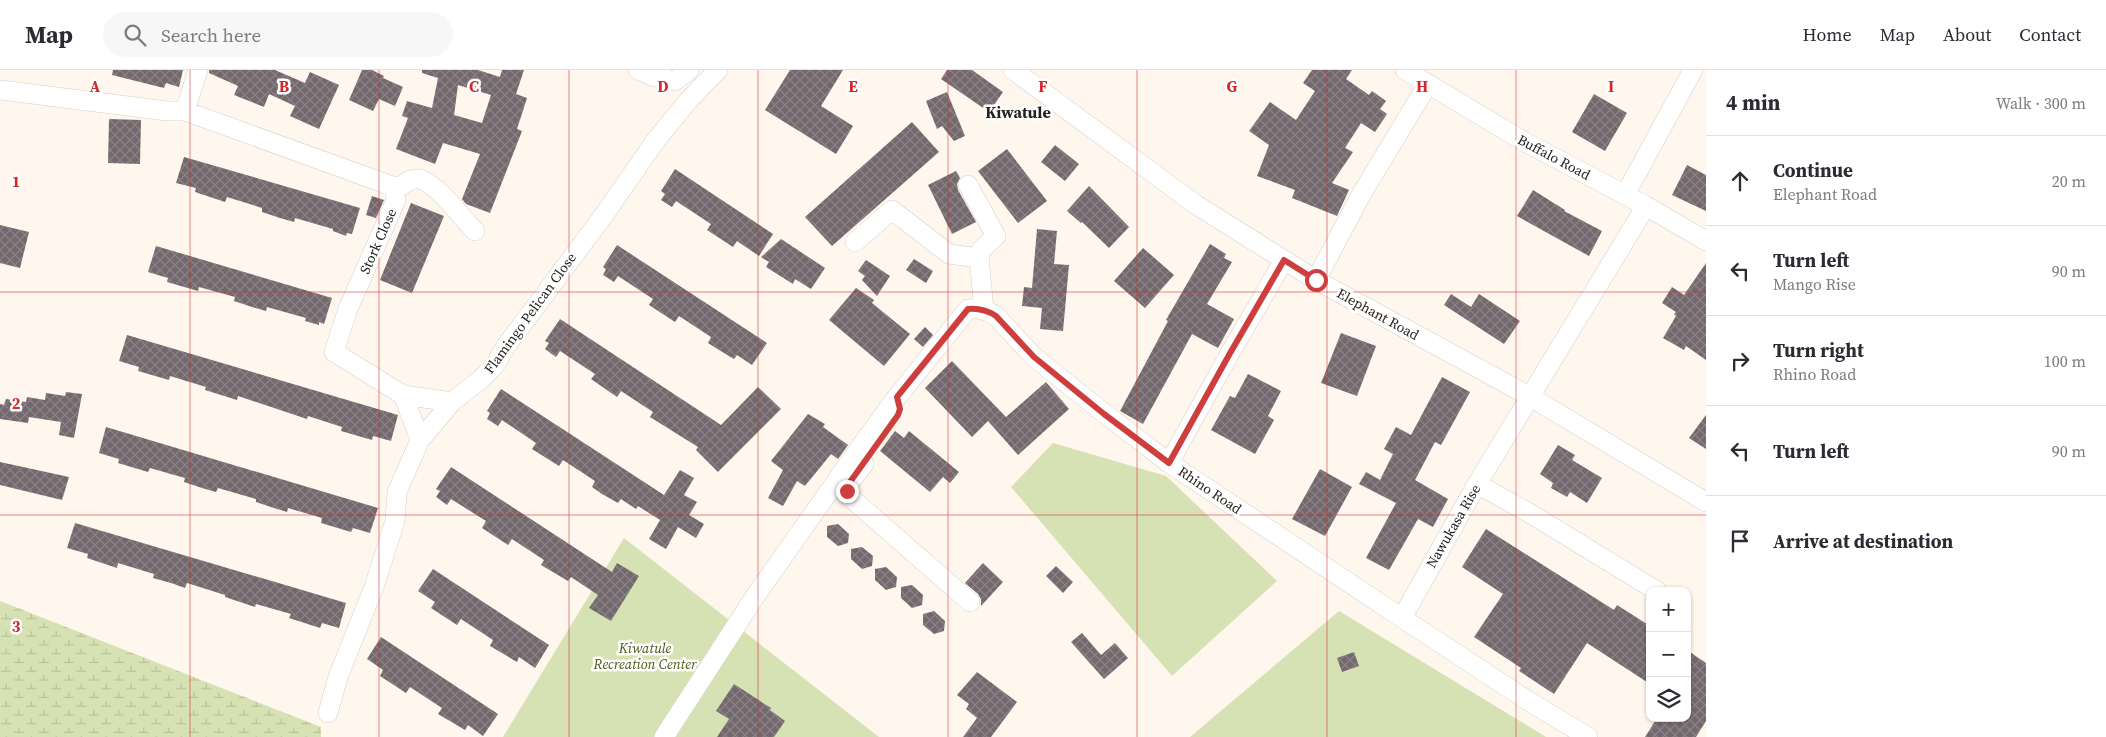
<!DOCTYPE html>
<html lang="en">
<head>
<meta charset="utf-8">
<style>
	:root { --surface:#fff; --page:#f7f7f7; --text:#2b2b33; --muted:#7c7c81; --line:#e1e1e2 }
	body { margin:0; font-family:"Source Serif 4",serif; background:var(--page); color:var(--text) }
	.controls { position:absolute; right:15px; bottom:15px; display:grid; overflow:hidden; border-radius:10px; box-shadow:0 1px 4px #0004 }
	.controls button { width:45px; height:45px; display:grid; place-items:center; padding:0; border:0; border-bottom:1px solid var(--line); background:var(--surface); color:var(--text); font:25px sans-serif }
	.stop { position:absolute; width:15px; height:15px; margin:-11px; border:4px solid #cd3e3d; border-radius:50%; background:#fff }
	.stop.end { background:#cd3e3d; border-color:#fff; box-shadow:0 1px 5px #0008 }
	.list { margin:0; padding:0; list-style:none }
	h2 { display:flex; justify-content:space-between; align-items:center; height:65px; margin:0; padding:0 20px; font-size:21px }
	h2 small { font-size:16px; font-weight:400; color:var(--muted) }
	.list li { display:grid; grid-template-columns:32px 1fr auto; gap:15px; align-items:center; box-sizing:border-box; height:90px; padding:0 20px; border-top:1px solid var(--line) }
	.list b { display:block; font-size:19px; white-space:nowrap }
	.list p { margin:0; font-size:16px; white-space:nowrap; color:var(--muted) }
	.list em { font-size:16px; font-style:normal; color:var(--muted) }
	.icon { flex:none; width:28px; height:28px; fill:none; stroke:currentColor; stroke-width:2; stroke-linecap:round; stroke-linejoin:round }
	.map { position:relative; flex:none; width:1706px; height:667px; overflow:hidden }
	header { display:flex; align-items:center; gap:30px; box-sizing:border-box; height:70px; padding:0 25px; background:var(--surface); border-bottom:1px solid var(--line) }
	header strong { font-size:24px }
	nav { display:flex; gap:28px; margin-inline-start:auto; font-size:18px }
	.search { width:350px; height:45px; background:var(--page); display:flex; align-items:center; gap:12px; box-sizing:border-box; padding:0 18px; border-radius:28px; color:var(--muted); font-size:19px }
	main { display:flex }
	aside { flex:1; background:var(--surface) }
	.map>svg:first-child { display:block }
	.green { fill:#d6e2b3 }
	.wetland { fill:url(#wetland-marsh) }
	.building { fill:url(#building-cross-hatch); fill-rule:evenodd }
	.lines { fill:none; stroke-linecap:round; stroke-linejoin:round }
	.street-casing { stroke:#d7cec6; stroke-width:20 }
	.street { stroke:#fff; stroke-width:19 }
	.route { stroke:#cd3e3d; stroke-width:6 }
	.grid { fill:none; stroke:#d62828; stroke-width:1; stroke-opacity:0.55 }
	.labels { text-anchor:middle; stroke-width:5; stroke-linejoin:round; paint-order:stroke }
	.street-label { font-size:14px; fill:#25221e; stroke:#fff }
	.park-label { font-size:14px; font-style:italic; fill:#4c5811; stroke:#fff }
	.quarter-label { font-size:16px; font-weight:bold; fill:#25221e; stroke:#fff }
	.grid-label { font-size:16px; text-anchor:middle; font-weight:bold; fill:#d62828; stroke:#fff; stroke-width:5; stroke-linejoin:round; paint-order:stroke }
</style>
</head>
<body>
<header>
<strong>Map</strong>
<div class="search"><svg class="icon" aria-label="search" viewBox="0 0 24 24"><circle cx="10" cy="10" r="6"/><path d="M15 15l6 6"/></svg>Search here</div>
<nav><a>Home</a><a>Map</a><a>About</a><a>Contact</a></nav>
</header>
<main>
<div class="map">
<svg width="1706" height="667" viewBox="0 0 1706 667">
	<defs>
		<pattern id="wetland-marsh" width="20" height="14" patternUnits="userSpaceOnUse" patternTransform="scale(1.25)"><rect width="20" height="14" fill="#d6e2b3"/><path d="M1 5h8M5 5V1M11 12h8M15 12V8" fill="none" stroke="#b8c29a"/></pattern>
		<pattern id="building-cross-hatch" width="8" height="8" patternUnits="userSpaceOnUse" patternTransform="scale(1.25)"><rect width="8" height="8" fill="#73686d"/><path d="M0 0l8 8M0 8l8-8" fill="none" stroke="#8a8285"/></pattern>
	</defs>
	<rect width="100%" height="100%" fill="#fff6ed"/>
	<path class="green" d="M1053 373 1166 406 1277 511 1172 606 1011 417Z
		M624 468 879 667H503Z
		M1339 541 1546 667H1190Z"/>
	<path class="wetland" d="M0 531 321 657V667H0Z"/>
	<path class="building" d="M113 0H183L179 17 166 13 164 18 112 5Z
		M209 0H275L305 13 310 2 339 15 319 59 290 46 295 36 269 24 264 37 234 25 238 16 209 3Z
		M362 0H372L384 6 383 8 403 17 395 36 379 29 373 41 349 30Z
		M422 0H478L500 7 502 0H524L516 24 527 28 517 59 522 61 490 143 466 134 462 129 480 84 443 73 435 94 396 79 408 48 402 46 407 31 432 38 438 8 422 3ZM458 15 491 25 482 53 454 45Z
		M790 0H843L821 36 853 56 836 84 765 40Z
		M947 0H972L1003 22 989 42 941 9Z
		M1312 0H1352L1346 9 1369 25 1372 21 1386 31 1380 39 1387 44 1375 62 1361 53 1345 78 1353 82 1332 113 1349 120 1337 146 1292 128 1295 120 1257 106 1269 75 1249 61 1270 32 1296 50 1315 21 1303 13Z
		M947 22 965 66 954 71 942 56 937 59 926 31Z
		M1594 24 1627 43 1605 81 1572 62Z
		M109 49 141 50 140 94 108 93Z
		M912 52 939 82 832 176 805 147Z
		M1055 75 1079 94 1065 111 1041 92Z
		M1007 79 1047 131 1018 153 978 101Z
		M184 87 360 138 352 164 347 163 346 166 333 161V159L295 148 294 152 280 148 262 142V138L227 127 225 132 195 122 196 118 176 113Z
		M1687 95 1706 105V141L1672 125Z
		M675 99 773 164 759 186 737 171 733 177 707 160 711 154 676 131 672 137 661 130 665 124 661 121Z
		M956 101 960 108 957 114 958 120 976 152 952 164 928 115Z
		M1089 116 1129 157 1109 178 1082 152 1081 153 1067 141Z
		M1533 120 1565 140 1564 141 1602 161 1589 186 1517 146Z
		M372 126 384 130 376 148 366 145Z
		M411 133 444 146 412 223 380 210Z
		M0 155 29 162 20 198 0 193Z
		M1037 159 1057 161 1054 194 1069 195 1063 261 1040 259 1042 238 1022 236 1024 217 1032 218Z
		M781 169 825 198 811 219 795 209 793 214 766 197 769 192 761 187Z
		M1210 174 1226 184 1224 188 1232 192 1207 234 1234 249 1218 278 1192 264 1143 354 1120 341 1168 251 1166 250Z
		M617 175 767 273 752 295 737 285 734 289 719 280 708 273 711 267 679 246 675 252 649 235 653 229 618 206 614 212 603 205 606 199 603 197Z
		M156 176 332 228 324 254 319 252V255L305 251 306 248 267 237 266 241 252 237 234 231 235 227 199 217 198 221 167 212 168 208 148 202Z
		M1143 178 1174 205 1145 238 1114 211Z
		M914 189 933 201 926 213 906 200Z
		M866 190 890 206 877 226 862 210 865 206 858 201Z
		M1706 193V290L1686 276 1684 280 1663 268 1676 246 1674 244 1676 242 1662 233 1672 217 1684 225Z
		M856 218 874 230 872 233 910 264 884 296 829 250Z
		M1451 224 1471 237 1479 224 1520 251 1504 274 1444 235Z
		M560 249 721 355 758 317 781 339 718 402 696 380 698 377 650 347 653 342 621 321 617 327 591 309 595 304 560 281 556 287 545 279 549 273 545 271Z
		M925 257 933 265 923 277 914 269Z
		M1341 263 1376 276 1357 326 1321 313Z
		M127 265 398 345 391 371 373 366 372 370 341 361 342 357 308 346 307 349 238 326 237 330 205 320 206 317 170 306 169 310 138 301 139 297 119 291Z
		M952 291 1006 347 1046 312 1069 339 1018 385 988 351 972 367 925 318Z
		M1248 304 1281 321 1268 346 1274 350 1255 384 1211 360 1230 326 1235 328Z
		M1442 307 1470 322 1441 375 1435 372 1415 410 1448 429 1433 457 1418 449 1389 500 1366 488 1396 433 1359 414 1366 402 1380 410 1393 384 1384 379 1396 357 1411 365Z
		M501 319 664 425 680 400 694 408 684 425 697 432 689 445 704 454 696 468 678 457 666 479 649 469 660 450 638 436 636 439 621 429 618 433 602 424 592 417 595 411 563 390 559 396 532 379 536 373 502 350 498 356 487 349 490 343 487 341Z
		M66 322 82 324 74 368 59 365 61 352 29 347 28 353 0 349V334L4 335 6 329 26 332 27 327 45 330 46 323 65 326Z
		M808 344 825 354 823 357 848 375 838 389 831 384 805 416 797 411 783 436 768 428 783 400 771 391Z
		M1706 345V379L1689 368Z
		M106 357 378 438 370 463 353 458 351 462 321 453 322 448 288 438 287 442 274 438 256 432V429L218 418 216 422 202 418 184 412 185 408 150 398 148 402 118 393 119 389 99 383Z
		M895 361 904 368 909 361 959 402 950 413 943 407 930 422 880 381Z
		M1558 375 1575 385 1572 390 1602 408 1587 433 1570 422 1567 427 1551 418 1553 413 1540 404Z
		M0 392 69 407 62 430 0 415Z
		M451 397 612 502 617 493 639 506 611 551 589 538 598 525 571 507 568 511 541 495 544 490 512 469 508 475 482 458 486 451 451 429 447 435 436 427 440 421 436 419Z
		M1320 399 1352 417 1325 466 1292 449Z
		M75 453 346 533 339 558 322 553 320 558 289 548 291 544 256 534 255 537 225 527V525L187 513 185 518 171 513 153 508 154 504 118 493 117 498 87 488 88 484 67 478Z
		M838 454 849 464 848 473 838 476 827 467V456Z
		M1486 459 1614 540 1617 535 1650 556V614L1587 573 1554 624 1519 601 1521 598 1474 567 1503 524 1462 497Z
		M862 477 873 486 872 496 862 499 851 489V479Z
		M983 493 1003 512 981 536V529L978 524 965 513Z
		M1056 496 1073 512 1063 523 1046 506Z
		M886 497 897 507 896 517 886 520 875 510V499Z
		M433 499 549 575 535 598 519 587 517 592 490 576 493 570 461 549 457 555 431 538 435 532 418 521Z
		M912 515 923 525 922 535 912 538 901 528V517Z
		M934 541 945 551 944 561 934 564 923 555V544Z
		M1082 563 1101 585 1115 573 1128 588 1104 609 1071 572Z
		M381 567 498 644 483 666 468 655 465 660 438 644 442 638 410 617 406 623 380 606 383 600 367 589Z
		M1687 580 1706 593V651L1696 667H1645L1657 648H1687Z
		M1354 582 1359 596 1342 602 1337 588Z
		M977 602 1017 632 991 667H963L977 648 966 639 969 634 957 625Z
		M734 614 771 638 770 640 785 651 774 667H717L729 649 716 641Z"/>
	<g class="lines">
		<g class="street-casing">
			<path id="street" d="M638 0 655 7 675 11 689 0
				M1013 0 1195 134 1316 210 1529 326 1706 432
				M1405 0 1525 72 1646 136 1706 171
				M0 20 167 41H185L392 116 395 121 396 130 348 239 334 282 403 325 452 332
				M185 41 198 0
				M968 115 996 166 982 179 979 188 984 240
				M395 121C401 116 409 108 418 109 434 110 464 150 475 161
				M1625 125 1693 0
				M855 172 892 140 949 184 979 188
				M1316 210 1362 123 1428 14
				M403 325 420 370
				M1169 393 1229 285 1284 190
				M864 394 850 412 847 421 851 428 970 532
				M1477 414 1531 444 1657 521
				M1402 548 1530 632 1588 667
				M328 643 338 607 374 517 395 451 397 422 420 370 452 332 481 309 495 295 506 276 604 145 656 70 688 31 718 0
				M664 667 756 525 866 369 897 327 968 239C979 238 987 240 996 246L1034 287 1104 343 1169 393 1402 548 1477 414 1646 136"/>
		</g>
		<use href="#street" class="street"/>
	</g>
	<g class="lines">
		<path class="route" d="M847 421 850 412 898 345 900 339 897 327 968 239C979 238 987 240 996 246L1034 287 1104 344 1169 393 1229 285 1284 190 1316 210"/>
	</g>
	<path class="grid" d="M190 0V667M379 0V667M569 0V667M758 0V667M948 0V667M1137 0V667M1327 0V667M1516 0V667M0 222H1706M0 445H1706"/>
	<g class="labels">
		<g class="street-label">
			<text transform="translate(1554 87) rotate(28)" y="5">Buffalo Road</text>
			<text transform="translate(378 171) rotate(-66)" y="5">Stork Close</text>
			<text transform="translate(530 243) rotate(-54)" y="5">Flamingo Pelican Close</text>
			<text transform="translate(1378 244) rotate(29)" y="5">Elephant Road</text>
			<text transform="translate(1210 420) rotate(34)" y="5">Rhino Road</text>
			<text transform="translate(1453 456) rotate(-60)" y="5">Nawukasa Rise</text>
		</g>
		<g class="park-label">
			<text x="645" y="583">Kiwatule<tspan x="645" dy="16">Recreation Center</tspan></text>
		</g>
		<g class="quarter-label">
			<text x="1018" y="48">Kiwatule</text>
		</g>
	</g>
	<g class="grid-label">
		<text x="95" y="22">A</text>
		<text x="284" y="22">B</text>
		<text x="474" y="22">C</text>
		<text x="663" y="22">D</text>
		<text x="853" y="22">E</text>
		<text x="1043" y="22">F</text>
		<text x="1232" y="22">G</text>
		<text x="1422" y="22">H</text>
		<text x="1611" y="22">I</text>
		<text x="16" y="117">1</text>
		<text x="16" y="339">2</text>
		<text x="16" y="562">3</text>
	</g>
</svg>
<div class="controls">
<button>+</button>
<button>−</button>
<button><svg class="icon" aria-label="layers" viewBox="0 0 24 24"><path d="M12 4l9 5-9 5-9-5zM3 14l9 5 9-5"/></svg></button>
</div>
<div class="stop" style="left:1316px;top:210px"></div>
<div class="stop end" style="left:847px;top:421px"></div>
</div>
<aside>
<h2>4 min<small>Walk · 300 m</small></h2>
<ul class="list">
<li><svg class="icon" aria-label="ahead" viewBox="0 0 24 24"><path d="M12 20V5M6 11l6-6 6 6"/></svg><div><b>Continue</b><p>Elephant Road</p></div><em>20 m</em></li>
<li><svg class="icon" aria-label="left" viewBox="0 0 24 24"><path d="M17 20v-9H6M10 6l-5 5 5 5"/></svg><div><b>Turn left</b><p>Mango Rise</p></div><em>90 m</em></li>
<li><svg class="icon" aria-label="right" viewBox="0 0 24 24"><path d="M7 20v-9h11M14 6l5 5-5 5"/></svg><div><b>Turn right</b><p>Rhino Road</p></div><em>100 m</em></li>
<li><svg class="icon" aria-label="left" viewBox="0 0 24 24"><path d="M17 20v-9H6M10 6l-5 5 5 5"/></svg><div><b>Turn left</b></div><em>90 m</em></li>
<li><svg class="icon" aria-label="arrive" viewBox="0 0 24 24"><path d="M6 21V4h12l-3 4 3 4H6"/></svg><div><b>Arrive at destination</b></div></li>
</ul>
</aside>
</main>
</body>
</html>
